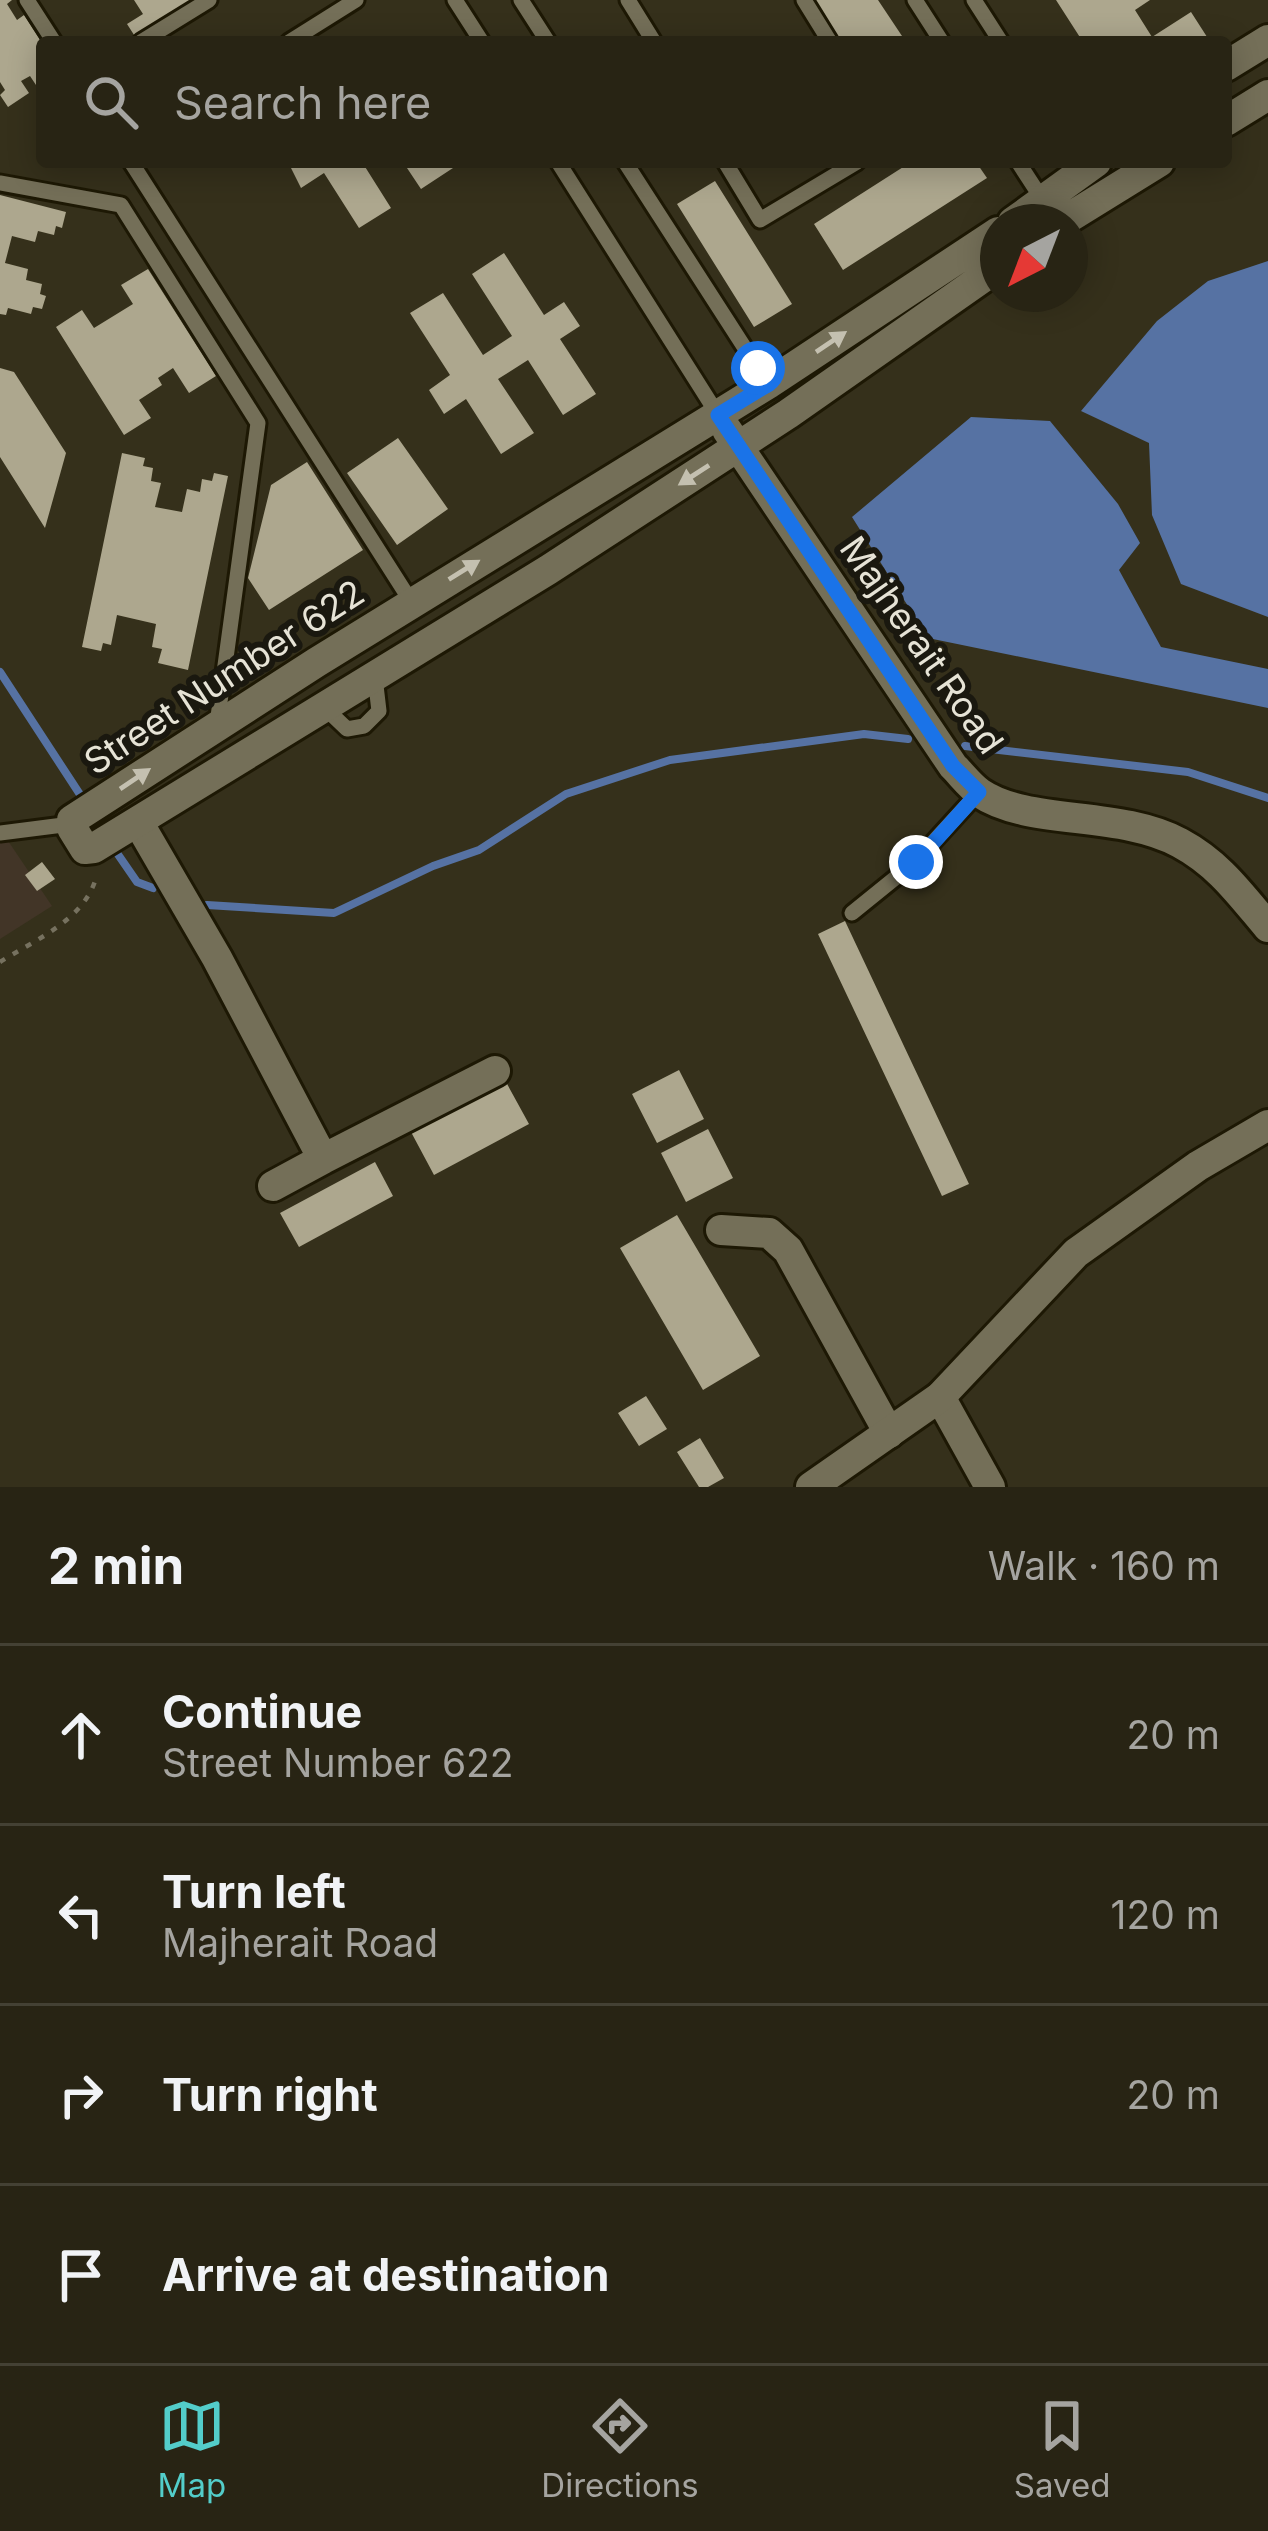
<!DOCTYPE html>
<html lang="en">
<head>
<meta charset="utf-8">
<style>
	:root { --surface:#282414; --page:#302c1d; --text:#f1f3f6; --muted:#a5a4a0; --line:#444134; --accent:#53cdca }
	body { margin:0; font-family:Inter,sans-serif; background:var(--page); color:var(--text) }
	.compass { position:absolute; left:980px; top:204px; width:108px; height:108px; border-radius:50%; background:var(--surface); box-shadow:0 6px 30px #0003; rotate:222deg }
	.stop { position:absolute; width:36px; height:36px; margin:-27px; border:9px solid #1a73e8; border-radius:50%; background:#fff }
	.stop.end { background:#1a73e8; border-color:#fff; box-shadow:0 3px 12px #0008 }
	.list { margin:0; padding:0; list-style:none }
	h2 { display:flex; justify-content:space-between; align-items:center; height:156px; margin:0; padding:0 48px; font-size:51px }
	h2 small { font-size:39px; font-weight:400; color:var(--muted) }
	.list li { display:grid; grid-template-columns:78px 1fr auto; gap:36px; align-items:center; box-sizing:border-box; height:180px; padding:0 48px; border-top:3px solid var(--line) }
	.list b { display:block; font-size:45px; white-space:nowrap }
	.list p { margin:0; font-size:39px; white-space:nowrap; color:var(--muted) }
	.list em { font-size:39px; font-style:normal; color:var(--muted) }
	.icon { flex:none; width:66px; height:66px; fill:none; stroke:currentColor; stroke-width:2; stroke-linecap:round; stroke-linejoin:round }
	.map { position:relative; flex:none; width:1268px; height:1487px; overflow:hidden }
	.search { position:absolute; background:var(--surface); box-shadow:0 6px 30px #0003; left:36px; right:36px; top:36px; height:132px; display:flex; align-items:center; gap:30px; box-sizing:border-box; padding:0 42px; border-radius:12px; color:var(--muted); font-size:45px }
	.sheet { height:876px; background:var(--surface) }
	nav { display:flex; justify-content:space-around; align-items:center; box-sizing:border-box; height:168px; border-top:3px solid var(--line); background:var(--surface); font-size:33px; color:var(--muted) }
	nav a { display:grid; justify-items:center; gap:6px }
	nav .on { color:var(--accent) }
	.map>svg:first-child { display:block }
	.industrial { fill:#423527 }
	.water { fill:#5672a3 }
	.lines { fill:none; stroke-linecap:round; stroke-linejoin:round }
	.stream { stroke:#5672a3; stroke-width:8 }
	.building { fill:#ada78e }
	.service-casing { stroke:#1d1804; stroke-width:21 }
	.minor-casing { stroke:#1d1804; stroke-width:36 }
	.tertiary-casing { stroke:#1d1804; stroke-width:36 }
	.path { stroke:#76715f; stroke-width:4.5; stroke-dasharray:6 9; stroke-linecap:butt }
	.service { stroke:#746f58; stroke-width:15 }
	.minor { stroke:#746f58; stroke-width:30 }
	.tertiary { stroke:#746f58; stroke-width:30 }
	.oneway { fill:#c4c0b0 }
	.route { stroke:#1a73e8; stroke-width:15 }
	.labels { text-anchor:middle; stroke-width:12; stroke-linejoin:round; paint-order:stroke }
	.street-label { font-size:36px; fill:#e6e3d6; stroke:#1a180f }
</style>
</head>
<body>
<div class="map">
<svg width="1268" height="1487" viewBox="0 0 1268 1487">
	<rect width="100%" height="100%" fill="#35301b"/>
	<path class="industrial" d="M0 829 52 906 0 939Z"/>
	<path class="water" d="M1268 261V617L1181 584 1152 515 1149 443 1081 411 1157 321 1208 281Z
		M971 417 1050 421 1118 504 1140 543 1119 570 1161 647 1268 669V708L928 638 852 517Z"/>
	<g class="lines">
		<path class="stream" d="M0 672 81 796
			M965 746 1188 772 1268 798
			M98 823 100 826
			M117 853 137 882 153 888
			M207 905 334 913 433 866 479 850 566 794 670 760 864 734 908 739"/>
	</g>
	<path class="building" d="M0 0H12L7 4 17 20 24 15 42 43 36 48 42 57V85L38 88 30 76 21 81 29 93 8 107 0 95 5 90 0 82Z
		M134 0H197L136 38 127 24 143 14Z
		M811 0H878L906 42H838Z
		M1056 0H1150L1135 10 1152 37 1191 12 1209 40 1098 42 1093 36 1083 42Z
		M288 162H362L391 208 359 228 324 173 301 188Z
		M403 162H449L453 168 421 189Z
		M911 162H976L987 178 843 270 814 224Z
		M715 181 792 304 754 327 677 204Z
		M0 195 66 212 62 228 56 226 54 235 38 231 35 242 12 236 5 263 28 269 26 280 42 284 40 294 46 296 42 309 33 307 31 314 8 308 6 315 0 314Z
		M504 253 544 315 564 302 580 326 560 339 596 394 563 415 528 360 498 379 534 433 501 454 466 399 444 414 429 390 450 375 410 313 443 293 483 355 512 336 472 274Z
		M148 269 216 376 189 393 173 368 158 378 162 385 139 400 151 418 124 435 56 327 82 310 94 328 133 304 121 285Z
		M0 368 14 372 66 453 45 528 0 457Z
		M398 438 448 509 397 545 347 473Z
		M122 453 145 458 143 466 153 468 151 481 161 483 155 507 182 512 187 489 200 492 202 479 212 481 214 473 228 476 188 670 158 663 162 649 152 647 156 624 117 615 111 645 103 643 101 651 82 647Z
		M307 462 363 550 269 610 248 578 271 485Z
		M42 862 55 879 37 891 25 875Z
		M845 921 969 1184 942 1196 818 934Z
		M679 1070 704 1119 657 1143 632 1094Z
		M506 1082 529 1124 434 1175 411 1132Z
		M708 1129 733 1178 686 1202 661 1153Z
		M375 1162 393 1196 299 1247 280 1213Z
		M677 1215 760 1356 703 1390 620 1248Z
		M646 1396 667 1429 639 1446 618 1413Z
		M700 1438 724 1478 708 1487H699L677 1452Z"/>
	<g class="lines">
		<g class="service-casing">
			<path id="service" d="M27 0 54 42
				M455 0 482 42
				M521 0 548 42
				M628 0 654 42
				M804 0 830 42
				M915 0 942 42
				M974 0 1001 42
				M141 42 209 0
				M289 42 356 0
				M131 162 412 603
				M558 162 718 415
				M625 162 768 384
				M725 162 760 220 857 162
				M1018 162 1044 202
				M0 183 121 205 258 423 217 724
				M325 708 347 729 364 726 379 711 375 677
				M0 833 71 824
				M852 913 915 862 979 792"/>
		</g>
		<g class="minor-casing">
			<path id="minor" d="M138 822 217 958 323 1159 495 1071
				M273 1186 323 1159
				M721 1230 769 1233 788 1250 889 1433
				M940 1397 990 1487"/>
		</g>
		<g class="tertiary-casing">
			<path id="tertiary" d="M1226 66 1268 40
				M1226 121 1268 95
				M1013 222 1096 162
				M1062 222 1159 162
				M998 232 768 384 317 662 72 820V828L85 849 94 848 548 570 788 414 998 267
				M727 430 953 766C962 775 970 786 980 793 1029 826 1119 810 1180 843 1219 864 1240 894 1268 927
				M811 1487 940 1397 1076 1253 1198 1166 1268 1125"/>
		</g>
		<path class="path" d="M0 962C35 940 84 920 96 878"/>
		<use href="#service" class="service"/>
		<use href="#minor" class="minor"/>
		<use href="#tertiary" class="tertiary"/>
	</g>
	<defs><path id="oneway-solid" d="M-6-.8H1V-3.2L6.5 0L1 3.2V.8H-6Z" transform="scale(3)"/></defs>
	<g class="oneway">
		<use href="#oneway-solid" transform="translate(831 342) rotate(-34)"/>
		<use href="#oneway-solid" transform="translate(694 475) rotate(147)"/>
		<use href="#oneway-solid" transform="translate(464 570) rotate(-32)"/>
		<use href="#oneway-solid" transform="translate(135 779) rotate(-34)"/>
	</g>
	<g class="lines">
		<path class="route" d="M758 368 769 384 718 415 953 766 979 792 916 862"/>
	</g>
	<g class="labels">
		<g class="street-label">
			<text transform="translate(922 645) rotate(55)" y="13">Majherait Road</text>
			<text transform="translate(224 677) rotate(-33)" y="13">Street Number 622</text>
		</g>
	</g>
</svg>
<svg class="compass" viewBox="-18 -18 36 36"><path d="M0-13l5 13h-10z" fill="#e53935"/><path d="M0 13l5-13h-10z" fill="#a5a4a0"/></svg>
<div class="stop" style="left:758px;top:368px"></div>
<div class="stop end" style="left:916px;top:862px"></div>
<div class="search"><svg class="icon" aria-label="search" viewBox="0 0 24 24"><circle cx="10" cy="10" r="6"/><path d="M15 15l6 6"/></svg>Search here</div>
</div>
<section class="sheet">
<h2>2 min<small>Walk · 160 m</small></h2>
<ul class="list">
<li><svg class="icon" aria-label="ahead" viewBox="0 0 24 24"><path d="M12 20V5M6 11l6-6 6 6"/></svg><div><b>Continue</b><p>Street Number 622</p></div><em>20 m</em></li>
<li><svg class="icon" aria-label="left" viewBox="0 0 24 24"><path d="M17 20v-9H6M10 6l-5 5 5 5"/></svg><div><b>Turn left</b><p>Majherait Road</p></div><em>120 m</em></li>
<li><svg class="icon" aria-label="right" viewBox="0 0 24 24"><path d="M7 20v-9h11M14 6l5 5-5 5"/></svg><div><b>Turn right</b></div><em>20 m</em></li>
<li><svg class="icon" aria-label="arrive" viewBox="0 0 24 24"><path d="M6 21V4h12l-3 4 3 4H6"/></svg><div><b>Arrive at destination</b></div></li>
</ul>
</section>
<nav>
<a class="on"><svg class="icon" aria-label="map" viewBox="0 0 24 24"><path d="M3 6l6-2 6 2 6-2v14l-6 2-6-2-6 2zM9 4v14M15 6v14"/></svg>Map</a>
<a><svg class="icon" aria-label="directions" viewBox="0 0 24 24"><path d="M12 3l9 9-9 9-9-9zM9 14v-3h6M13 9l2 2-2 2"/></svg>Directions</a>
<a><svg class="icon" aria-label="saved" viewBox="0 0 24 24"><path d="M7 4h10v16l-5-4-5 4z"/></svg>Saved</a>
</nav>
</body>
</html>
